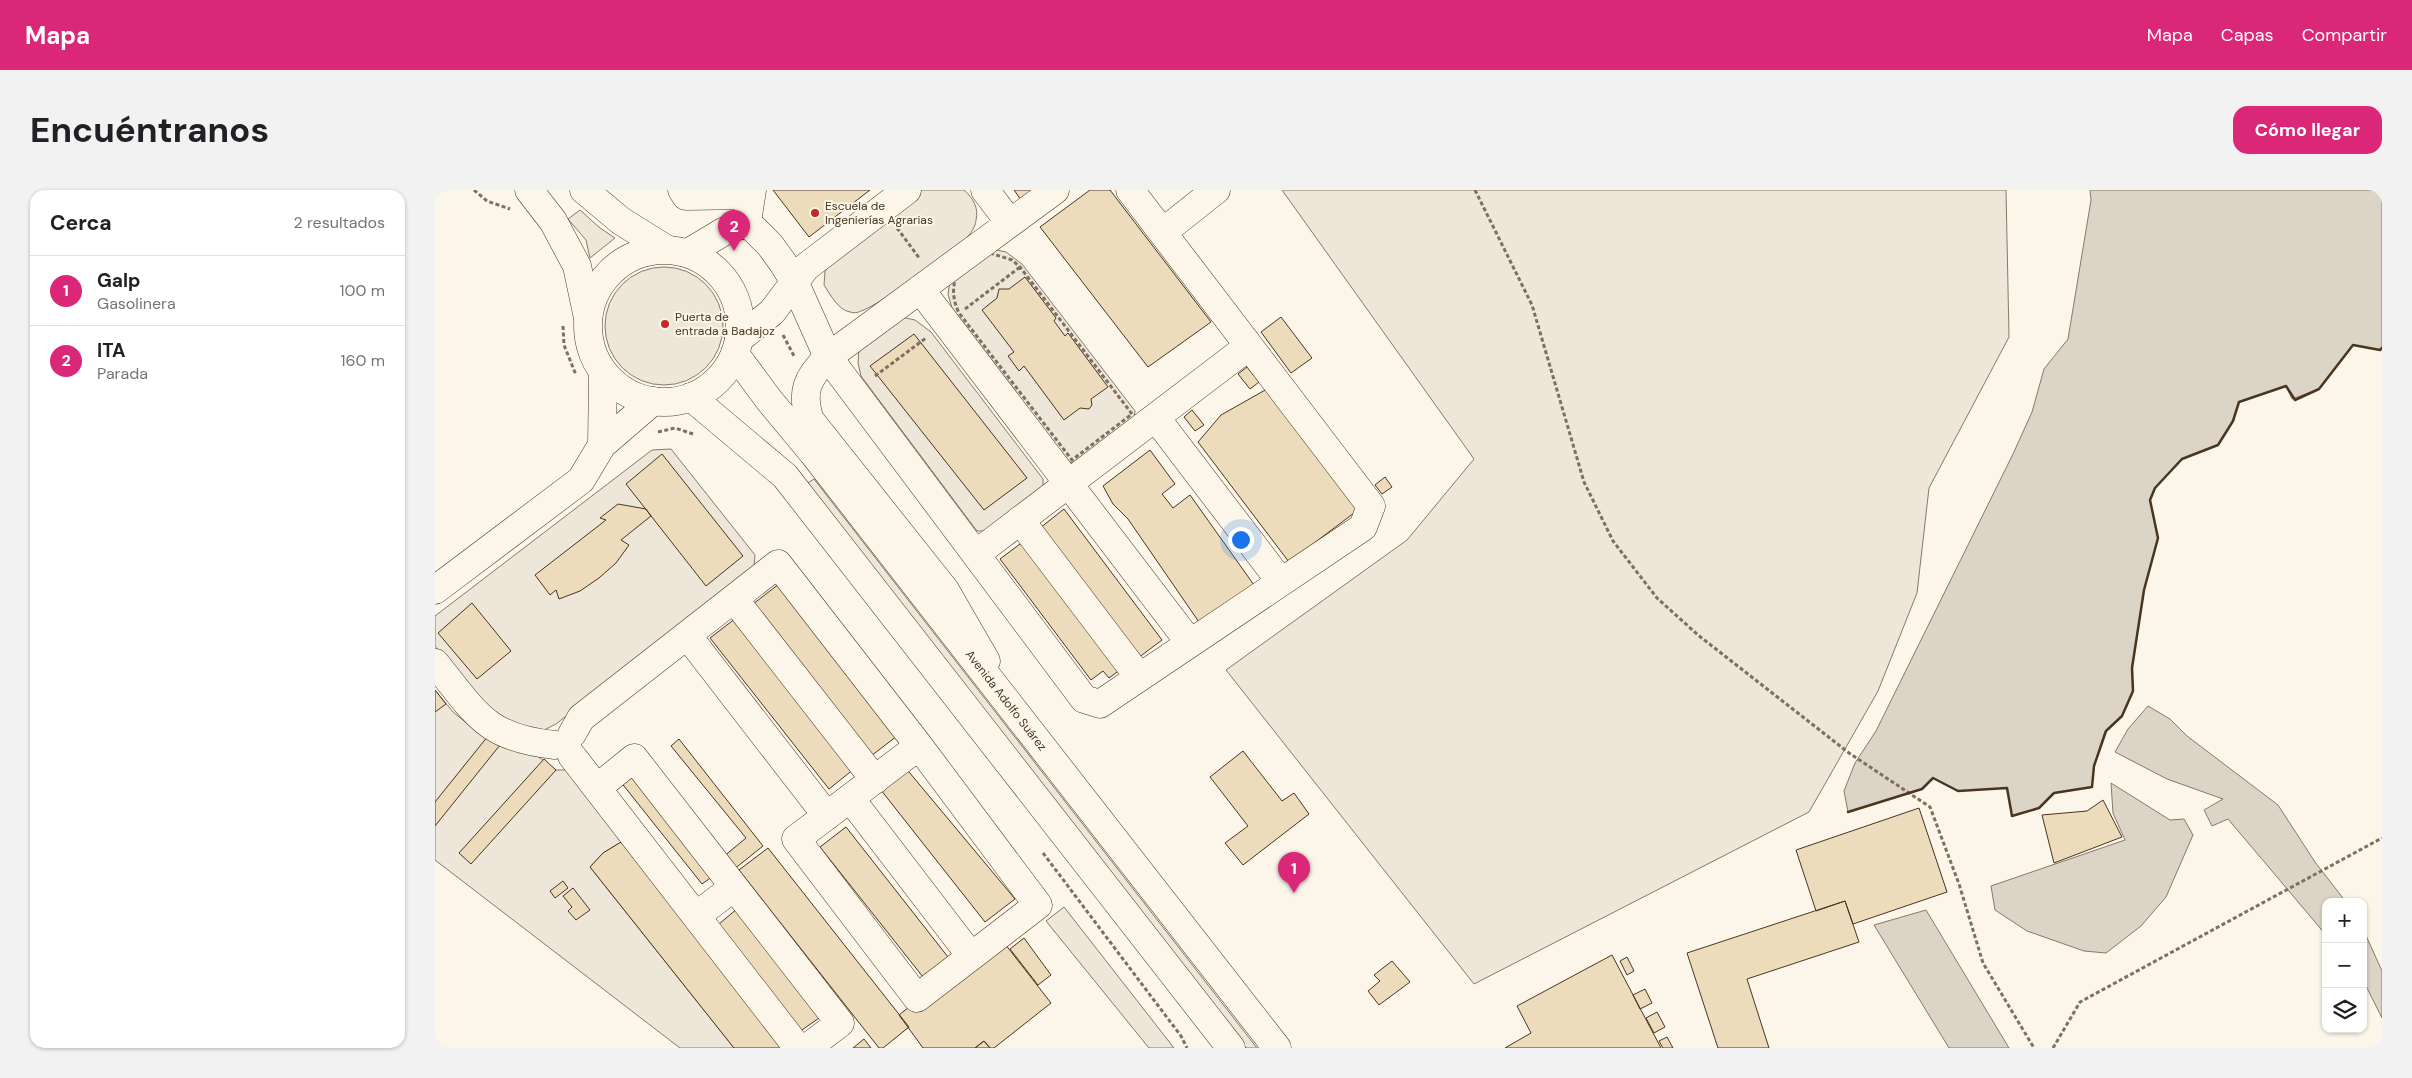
<!DOCTYPE html>
<html lang="es">
<head>
<meta charset="utf-8">
<style>
	:root { --surface:#fff; --page:#f2f2f2; --text:#202124; --muted:#757577; --line:#e0e0e0; --accent:#db2777 }
	body { margin:0; font-family:"DM Sans",sans-serif; background:var(--page); color:var(--text) }
	.controls { position:absolute; right:15px; bottom:15px; display:grid; overflow:hidden; border-radius:10px; box-shadow:0 1px 4px #0004 }
	.controls button { width:45px; height:45px; display:grid; place-items:center; padding:0; border:0; border-bottom:1px solid var(--line); background:var(--surface); color:var(--text); font:25px sans-serif }
	.you { position:absolute; left:805px; top:349px; width:18px; height:18px; margin:-12px; border:4px solid #fff; border-radius:50%; background:#1a73e8; box-shadow:0 0 0 8px #1a73e833 }
	.badge { display:grid; place-items:center; width:32px; height:32px; border-radius:50%; background:var(--accent); color:#fff; font-size:16px; font-weight:700 }
	.pin { position:absolute; translate:-50% -41px; filter:drop-shadow(0 1px 2px #0008) }
	.pin::after { content:''; position:absolute; top:26px; width:18px; height:15px; background:inherit; clip-path:polygon(0 0,100% 0,50% 100%) }
	.list { margin:0; padding:0; list-style:none }
	h2 { display:flex; justify-content:space-between; align-items:center; height:65px; margin:0; padding:0 20px; font-size:21px }
	h2 small { font-size:16px; font-weight:400; color:var(--muted) }
	.list li { display:grid; grid-template-columns:32px 1fr auto; gap:15px; align-items:center; box-sizing:border-box; height:70px; padding:0 20px; border-top:1px solid var(--line) }
	.list b { display:block; font-size:19px; white-space:nowrap }
	.list p { margin:0; font-size:16px; white-space:nowrap; color:var(--muted) }
	.list em { font-size:16px; font-style:normal; color:var(--muted) }
	.icon { flex:none; width:28px; height:28px; fill:none; stroke:currentColor; stroke-width:2; stroke-linecap:round; stroke-linejoin:round }
	.map { position:relative; flex:none; width:1947px; height:858px; overflow:hidden; border-radius:15px }
	header { display:flex; align-items:center; gap:30px; box-sizing:border-box; height:70px; padding:0 25px; background:var(--accent); color:#fff }
	header strong { font-size:24px }
	nav { display:flex; gap:28px; margin-inline-start:auto; font-size:18px }
	.intro { display:flex; align-items:center; justify-content:space-between; box-sizing:border-box; height:120px; padding:0 30px }
	h1 { margin:0; font-size:35px }
	.button { padding:12px 22px; border-radius:15px; background:var(--accent); color:#fff; font-size:18px; font-weight:700 }
	main { display:flex; gap:30px; padding:0 30px }
	aside { flex:1; background:var(--surface); border-radius:15px; box-shadow:0 1px 4px #0004 }
	.map>svg:first-child { display:block }
	.green { fill:#ede6d9; stroke:#887966 }
	.water { fill:#dcd4c6; stroke:#887966 }
	.building { fill:#ecdcbc; stroke:#4a3520 }
	.lines { fill:none; stroke-linecap:round; stroke-linejoin:round }
	.minor-casing { stroke:#4a3520; stroke-width:29 }
	.highway-casing { stroke:#4a3520; stroke-width:29 }
	.path { stroke:#7f6f5c; stroke-width:3; stroke-dasharray:4 2.5; stroke-linecap:butt }
	.minor { stroke:#fbf6e9; stroke-width:28 }
	.highway { stroke:#fbf6e9; stroke-width:28 }
	.wall { stroke:#4a3520; stroke-width:2.5 }
	.poi-dot { fill:#c62828; stroke:#fbf6e9; stroke-width:2 }
	.labels { text-anchor:middle; stroke-width:4; stroke-linejoin:round; paint-order:stroke }
	.poi-label { font-size:12px; fill:#4a3520; stroke:#fbf6e9; text-anchor:start }
	.street-label { font-size:12px; fill:#4a3520; stroke:#fbf6e9 }
</style>
</head>
<body>
<header>
<strong>Mapa</strong>
<nav><a>Mapa</a><a>Capas</a><a>Compartir</a></nav>
</header>
<div class="intro"><h1>Encuéntranos</h1><a class="button">Cómo llegar</a></div>
<main>
<aside>
<h2>Cerca<small>2 resultados</small></h2>
<ul class="list">
<li><span class="badge">1</span><div><b>Galp</b><p>Gasolinera</p></div><em>100 m</em></li>
<li><span class="badge">2</span><div><b>ITA</b><p>Parada</p></div><em>160 m</em></li>
</ul>
</aside>
<div class="map">
<svg width="1947" height="858" viewBox="0 0 1947 858">
	<rect width="100%" height="100%" fill="#fbf6e9"/>
	<path class="green" d="M486 0H529C538 8 544 18 541 30 541 34 538 40 535 44 525 58 443 116 426 121 423 123 418 123 415 122 403 120 395 104 389 95L390 81 415 53Z
		M847 0H1571L1574 147 1494 298 1482 403 1443 501 1374 622 1039 794 791 480 972 350 1039 269Z
		M145 20 165 38 180 48 155 68 151 50 133 29Z
		M557 59 571 62 587 74 700 221 699 228 641 273 634 272 517 118 513 104 515 90Z
		M170 136a59 59 0 1 1 118 0a59 59 0 1 1-118 0Z
		M466 127 480 130 496 142 608 289V297L549 341H542L426 186 423 173 424 159Z
		M236 259 320 365 319 377 121 534 107 541H85L43 511 0 456V426L217 260Z
		M379 289 822 858H811L371 294Z
		M0 500 18 522 39 539 93 559 121 580H137L186 652 168 663 155 677 299 858H245L0 670Z
		M629 717 739 858H714L611 731Z"/>
	<path class="water" d="M1655 0H1947V158L1945 160 1918 155 1884 199 1857 209 1851 196 1804 212 1798 231 1783 255 1746 269 1720 298 1715 310 1723 348 1709 400 1697 478 1698 501 1687 526 1670 541 1659 576 1657 597 1619 603 1604 618 1577 626 1572 598 1523 601 1498 588 1487 599 1413 622 1409 601 1420 573 1441 541 1578 264 1597 222 1609 179 1633 149 1656 10Z
		M1713 516 1735 529 1752 546 1843 615 1880 672 1911 712H1891V745L1793 629 1777 636 1769 620 1788 609 1732 589 1680 562 1693 539Z
		M1676 593 1735 630 1749 629 1758 645 1731 707 1706 736 1671 763 1649 761 1592 741 1560 720 1556 696 1690 650 1678 623Z
		M1491 720 1574 858H1514L1439 735Z
		M1928 739 1947 781V828L1928 790Z"/>
	<path class="building" d="M338 0H435L374 47Z
		M579 0H599L586 10Z
		M655 0H675L776 132 713 177 605 37Z
		M590 87 621 128 619 131 630 146 633 143 673 197 656 209 657 215 654 219 645 218 629 230 589 176 584 181 573 166 579 162 547 120 562 108 564 99H574Z
		M846 127 877 168 856 183 826 142Z
		M479 144 592 288 549 320 435 176Z
		M812 177 824 192 815 199 803 184Z
		M832 199 923 320 854 372 763 252 786 225Z
		M757 220 769 235 760 241 749 227Z
		M715 260 740 294 727 304 738 318 755 305 819 395 766 435 693 329 678 314 668 296Z
		M227 264 308 366 271 396 191 294Z
		M950 287 957 297 947 304 940 295Z
		M183 314 211 319 216 326 186 350 194 355 181 373 164 388 145 401 124 409 121 400 115 405 100 385 171 330 165 328Z
		M629 319 727 450 703 468 605 338Z
		M589 351 686 479 674 488 668 481 656 490 565 369Z
		M344 394 462 546 436 566 318 414Z
		M37 413 76 461 42 489 3 443Z
		M301 428 419 579 394 599 275 448Z
		M0 500 11 514 0 522Z
		M53 546 65 555 0 636V612Z
		M244 549 328 656 298 680 288 667 311 648 236 556Z
		M808 561 847 611 859 603 874 624 808 675 790 653 813 636 775 587Z
		M109 569 121 580 36 674 24 663Z
		M469 576 580 709 550 732 442 595Z
		M197 582 278 686 267 694 185 591Z
		M1668 610 1687 647 1619 673 1607 625 1652 621Z
		M1484 618 1512 702 1418 734 1410 711 1381 721 1361 660Z
		M411 637 513 767 488 787 385 657Z
		M186 652 347 858H299L155 677 168 663Z
		M333 658 474 837 448 858H444L304 680Z
		M128 691 133 698 120 708 115 701Z
		M138 698 155 720 141 730 133 721 137 717 128 706Z
		M1410 711 1424 752 1312 789 1334 858H1283L1252 763Z
		M303 718 387 826 364 842 284 734Z
		M563 745 616 813 559 858H555L549 851 540 858H488L464 825Z
		M589 748 616 785 603 795 575 759Z
		M1177 765 1226 858H1070L1096 843 1082 816Z
		M1192 767 1199 781 1192 785 1185 771Z
		M957 771 975 792 944 815 933 801 945 791 939 785Z
		M1210 799 1217 813 1205 819 1198 805Z
		M1222 822 1230 837 1219 843 1211 828Z
		M1232 847 1238 858H1228L1224 851Z
		M429 849 436 858H418Z
		M549 851 555 858H540Z"/>
	<g class="lines">
		<g class="minor-casing">
			<path id="minor" d="M247 0 251 6 316 5
				M550 0 575 33
				M312 32 335 55 348 73 359 91 393 167 649 509 665 514 928 337 936 316 695 0
				M728 42 781 0
				M253 63 288 42 312 32 317 0
				M485 99 755 453
				M304 149 337 122 371 77 472 0
				M721 228 846 392
				M167 255 168 183
				M585 330 704 487
				M541 364 814 156
				M0 400 146 290 167 255 218 211
				M299 409 440 590
				M252 445 392 626
				M551 471 510 400 375 230C365 201 373 187 393 167L620 0
				M0 473C41 523 50 548 120 555
				M137 544 146 528 343 374 484 556 603 715 482 808 361 649 484 556
				M137 566 363 858
				M162 598 199 568 405 833 372 858
				M415 608 536 766
				M261 726 299 697"/>
		</g>
		<g class="highway-casing">
			<g id="highway">
				<path d="M94 0 118 31 142 76 153 128"/>
				<path d="M149 0 186 31 231 59"/>
				<circle cx="229" cy="136" r="76"/>
				<path id="s1" d="M300 164 334 210 378 263 842 858"/>
				<path d="M256 207 350 286 796 858"/>
			</g>
		</g>
		<path class="path" d="M39 0 52 11 75 19
			M1040 0 1097 115 1149 292 1178 351 1222 408 1263 445 1414 563 1495 617 1524 694 1548 773 1599 858
			M462 38 485 69
			M555 63 577 70 585 77 697 224 637 270 524 123C510 94 524 69 555 63Z
			M530 119 585 77
			M128 136 129 155 141 185
			M348 145 359 166
			M440 186 491 148
			M223 242 240 238 258 244
			M608 663 746 846 752 858
			M1618 858 1645 812 1947 648"/>
		<use href="#minor" class="minor"/>
		<use href="#highway" class="highway"/>
		<path class="wall" d="M1413 622 1487 599 1498 588 1523 601 1572 598 1577 626 1604 618 1619 603 1657 597 1659 576 1671 541 1687 526 1698 501 1697 478 1709 400 1723 348 1715 310 1720 298 1747 269 1783 255 1798 231 1804 212 1851 196 1860 210 1884 199 1918 155 1945 160 1947 158"/>
	</g>
	<g class="poi-dot">
		<circle cx="380" cy="23" r="5"/>
		<circle cx="230" cy="134" r="5"/>
	</g>
	<g class="labels">
		<g class="poi-label">
			<text x="390" y="20">Escuela de<tspan x="390" dy="14">Ingenierías Agrarias</tspan></text>
			<text x="240" y="131">Puerta de<tspan x="240" dy="14">entrada a Badajoz</tspan></text>
		</g>
		<g class="street-label">
			<text dy="4" stroke="none"><textPath href="#s1" startOffset="440">Avenida Adolfo Suárez</textPath></text>
		</g>
	</g>
</svg>
<div class="controls">
<button>+</button>
<button>−</button>
<button><svg class="icon" aria-label="layers" viewBox="0 0 24 24"><path d="M12 4l9 5-9 5-9-5zM3 14l9 5 9-5"/></svg></button>
</div>
<div class="you"></div>
<div class="pin badge" style="left:859px;top:703px">1</div>
<div class="pin badge" style="left:299px;top:61px">2</div>
</div>
</main>
</body>
</html>
